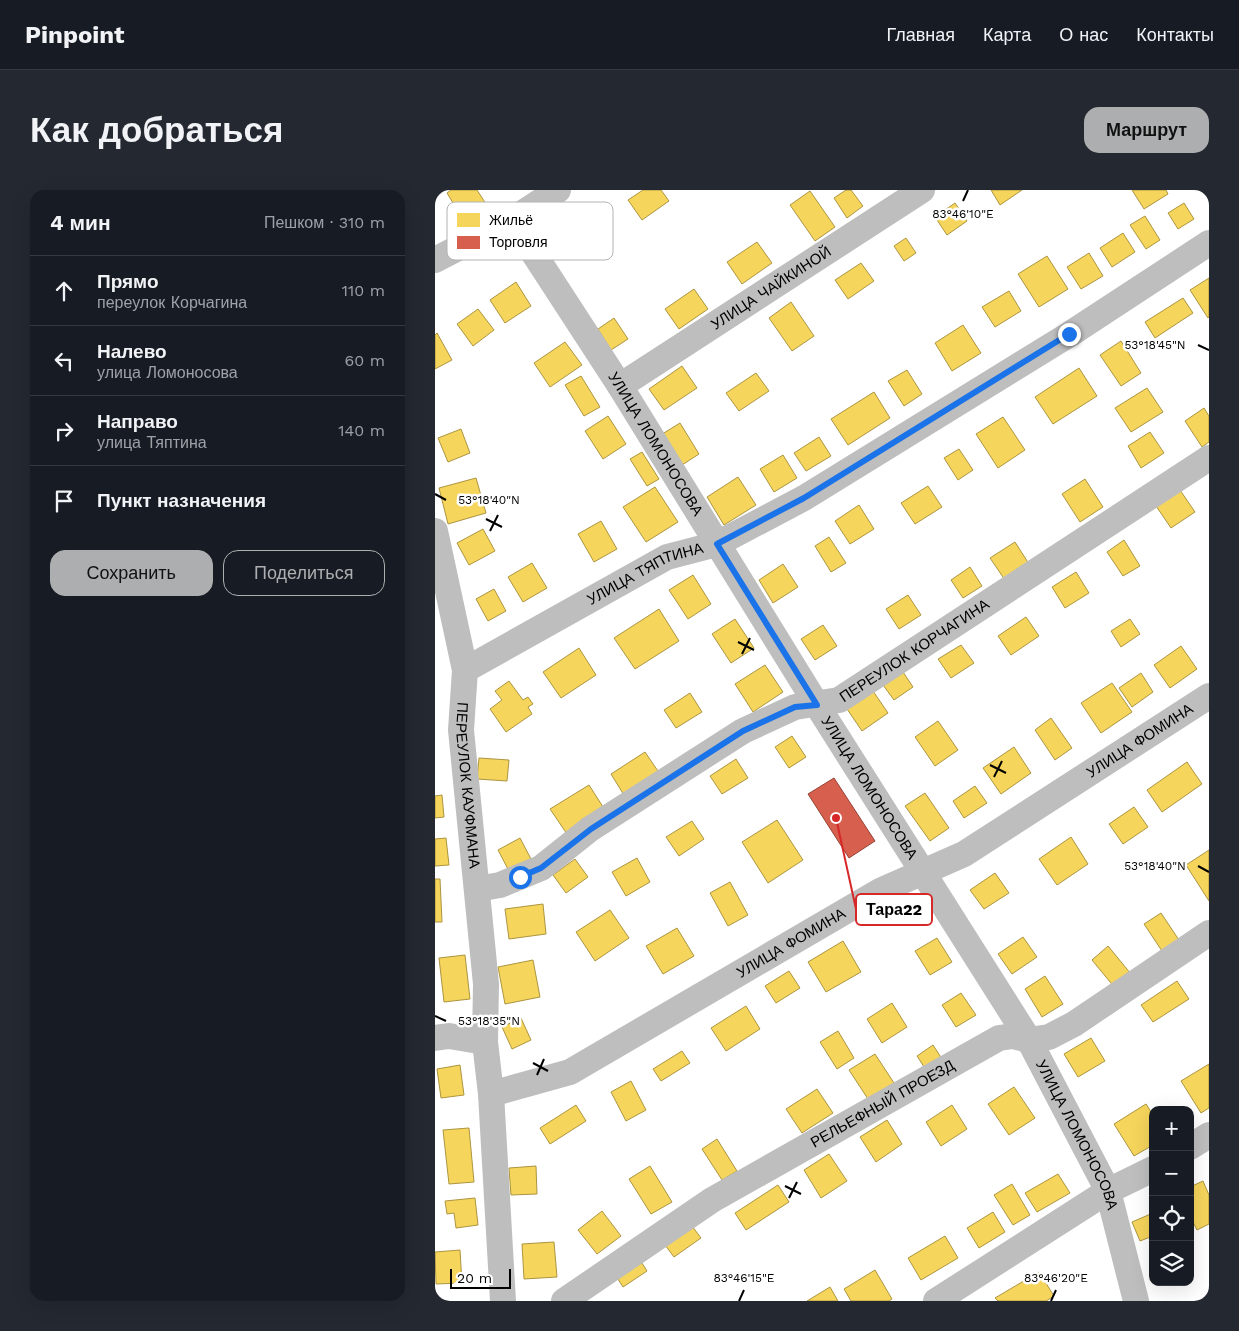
<!DOCTYPE html>
<html lang="ru">
<head>
<meta charset="utf-8">
<style>
	:root { --surface:#171b24; --page:#242831; --text:#f1f3f6; --muted:#9ea1a6; --line:#363941; --accent:#adaeaf }
	body { margin:0; font-family:"Work Sans",sans-serif; background:var(--page); color:var(--text) }
	.controls { position:absolute; right:15px; bottom:15px; display:grid; overflow:hidden; border-radius:10px; box-shadow:0 5px 20px #0002 }
	.controls button { width:45px; height:45px; display:grid; place-items:center; padding:0; border:0; border-bottom:1px solid var(--line); background:var(--surface); color:var(--text); font:25px sans-serif }
	.scale { position:absolute; left:15px; bottom:12px; width:61px; box-sizing:border-box; padding-left:5px; border:2px solid #000; border-top:0; font-size:14px; line-height:18px; white-space:nowrap; color:#000; -webkit-text-stroke:4px #fff; paint-order:stroke }
	.stop { position:absolute; width:15px; height:15px; margin:-11px; border:4px solid #1a73e8; border-radius:50%; background:#fff }
	.stop.end { background:#1a73e8; border-color:#fff; box-shadow:0 1px 5px #0008 }
	.list { margin:0; padding:0; list-style:none }
	h2 { display:flex; justify-content:space-between; align-items:center; height:65px; margin:0; padding:0 20px; font-size:21px }
	h2 small { font-size:16px; font-weight:400; color:var(--muted) }
	.list li { display:grid; grid-template-columns:32px 1fr auto; gap:15px; align-items:center; box-sizing:border-box; height:70px; padding:0 20px; border-top:1px solid var(--line) }
	.list b { display:block; font-size:19px; white-space:nowrap }
	.list p { margin:0; font-size:16px; white-space:nowrap; color:var(--muted) }
	.list em { font-size:16px; font-style:normal; color:var(--muted) }
	.actions { display:flex; gap:10px; padding:15px 20px }
	.actions a { flex:1; padding:11px 0; border:1px solid var(--accent); border-radius:15px; text-align:center; font-size:18px; color:var(--accent) }
	.actions .main { background:var(--accent); color:#111 }
	.icon { flex:none; width:28px; height:28px; fill:none; stroke:currentColor; stroke-width:2; stroke-linecap:round; stroke-linejoin:round }
	.map { position:relative; flex:none; width:774px; height:1111px; overflow:hidden; border-radius:15px }
	header { display:flex; align-items:center; gap:30px; box-sizing:border-box; height:70px; padding:0 25px; background:var(--surface); border-bottom:1px solid var(--line) }
	header strong { font-size:24px }
	nav { display:flex; gap:28px; margin-inline-start:auto; font-size:18px }
	.intro { display:flex; align-items:center; justify-content:space-between; box-sizing:border-box; height:120px; padding:0 30px }
	h1 { margin:0; font-size:35px }
	.button { padding:12px 22px; border-radius:15px; background:var(--accent); color:#111; font-size:18px; font-weight:700 }
	main { display:flex; gap:30px; padding:0 30px }
	aside { flex:1; background:var(--surface); border-radius:15px; box-shadow:0 5px 20px #0002 }
	.map>svg:first-child { display:block }
	.homes { fill:#f6d55c; stroke:#ac9540 }
	.shops { fill:#d6604d; stroke:#964336 }
	.lines { fill:none; stroke-linecap:round; stroke-linejoin:round }
	.minor { stroke:#bebebe; stroke-width:26 }
	.route { stroke:#1a73e8; stroke-width:6 }
	.ticks { fill:none; stroke:#000; stroke-width:2 }
	.labels { text-anchor:middle; stroke-width:5; stroke-linejoin:round; paint-order:stroke }
	.street-label { font-size:15px; fill:#000; stroke:#fff }
	.key { fill:#fff; stroke:#b2b2b2; stroke-width:1 }
	.key-label { font-size:14px; fill:#000 }
	.ticks-label { font-size:12px; text-anchor:middle; fill:#000; stroke:#fff; stroke-width:5; stroke-linejoin:round; paint-order:stroke }
	.leader { fill:none; stroke:#d62828; stroke-width:2 }
	.callout-dot { fill:#d62828; stroke:#fff; stroke-width:2 }
	.callout { fill:#fff; stroke:#d62828; stroke-width:2 }
	.callout-label { font-size:16px; text-anchor:middle; font-weight:bold; fill:#000 }
</style>
</head>
<body>
<header>
<strong>Pinpoint</strong>
<nav><a>Главная</a><a>Карта</a><a>О нас</a><a>Контакты</a></nav>
</header>
<div class="intro"><h1>Как добраться</h1><a class="button">Маршрут</a></div>
<main>
<aside>
<h2>4 мин<small>Пешком · 310 m</small></h2>
<ul class="list">
<li><svg class="icon" aria-label="ahead" viewBox="0 0 24 24"><path d="M12 20V5M6 11l6-6 6 6"/></svg><div><b>Прямо</b><p>переулок Корчагина</p></div><em>110 m</em></li>
<li><svg class="icon" aria-label="left" viewBox="0 0 24 24"><path d="M17 20v-9H6M10 6l-5 5 5 5"/></svg><div><b>Налево</b><p>улица Ломоносова</p></div><em>60 m</em></li>
<li><svg class="icon" aria-label="right" viewBox="0 0 24 24"><path d="M7 20v-9h11M14 6l5 5-5 5"/></svg><div><b>Направо</b><p>улица Тяптина</p></div><em>140 m</em></li>
<li><svg class="icon" aria-label="arrive" viewBox="0 0 24 24"><path d="M6 21V4h12l-3 4 3 4H6"/></svg><div><b>Пункт назначения</b></div></li>
</ul>
<div class="actions"><a class="main">Сохранить</a><a>Поделиться</a></div>
</aside>
<div class="map">
<svg width="774" height="1111" viewBox="0 0 774 1111">
	<rect width="100%" height="100%" fill="#fff"/>
	<path class="homes" d="M16 0H42L53 17 29 31 12 3Z
		M208 0H226L234 11 207 30 193 10Z
		M411 0H416L428 16 412 28 399 8Z
		M556 0H587L565 15Z
		M697 0H731L733 4 709 19Z
		M375 1 400 37 380 51 355 15Z
		M520 13 532 31 512 45 500 27Z
		M749 13 759 29 743 39 733 23Z
		M710 26 725 50 711 59 695 35Z
		M688 43 700 62 677 77 665 58Z
		M471 48 481 63 469 71 459 56Z
		M322 52 337 73 307 94 292 72Z
		M654 63 668 86 646 99 632 77Z
		M612 66 633 99 604 117 583 84Z
		M426 73 439 91 413 109 400 90Z
		M774 88V127L773 128 755 100Z
		M81 92 96 116 70 133 55 110Z
		M259 99 273 119 244 139 230 119Z
		M574 101 586 121 560 137 547 117Z
		M748 108 758 123 720 148 710 132Z
		M356 112 379 146 357 161 334 128Z
		M43 119 59 140 38 156 22 134Z
		M179 128 193 149 176 160 163 139Z
		M528 135 546 163 517 181 500 153Z
		M2 143 17 170 0 179V145Z
		M686 151 706 183 686 196 665 165Z
		M130 152 147 175 115 197 99 173Z
		M247 176 262 198 229 220 214 199Z
		M644 178 662 206 618 234 600 207Z
		M472 180 487 204 469 216 453 191Z
		M321 183 334 201 304 221 291 203Z
		M146 186 165 217 149 226 130 195Z
		M712 198 728 222 696 242 680 218Z
		M439 202 455 228 413 255 396 229Z
		M769 218 774 226V252L767 257 750 231Z
		M173 226 191 254 168 269 150 241Z
		M568 227 590 260 563 278 541 244Z
		M245 233 264 264 244 277 224 246Z
		M26 239 35 263 13 272 3 248Z
		M715 242 729 263 706 278 693 256Z
		M384 247 396 266 371 281 359 263Z
		M524 259 538 280 523 290 509 268Z
		M207 262 224 289 212 296 195 269Z
		M348 265 362 288 339 302 325 279Z
		M303 287 321 315 289 335 272 307Z
		M41 288 51 323 13 334 4 298Z
		M650 289 668 317 645 332 627 304Z
		M493 296 507 317 480 334 466 313Z
		M220 297 243 332 211 352 188 317Z
		M745 300 760 322 736 338 721 316Z
		M424 315 439 339 415 354 400 331Z
		M166 331 182 359 159 372 143 344Z
		M48 339 60 361 34 375 22 353Z
		M394 347 411 373 396 382 380 356Z
		M689 350 705 376 688 386 672 362Z
		M580 352 594 374 570 390 555 368Z
		M97 373 112 398 88 412 73 387Z
		M348 374 363 397 338 413 324 390Z
		M535 377 547 396 528 408 516 390Z
		M641 382 654 403 630 418 617 397Z
		M258 385 276 414 253 429 234 400Z
		M59 399 71 421 53 431 41 409Z
		M473 405 486 425 464 439 451 419Z
		M224 419 244 451 200 479 179 448Z
		M591 427 604 446 576 465 563 446Z
		M300 429 319 458 296 473 277 444Z
		M695 429 705 444 686 457 676 441Z
		M388 435 402 456 380 470 366 449Z
		M526 455 539 473 516 488 503 469Z
		M746 456 762 479 735 498 719 475Z
		M144 458 161 485 126 508 108 482Z
		M330 475 348 502 318 522 300 494Z
		M468 482 478 497 459 510 448 495Z
		M706 483 718 502 697 517 684 498Z
		M74 491 88 510 93 507 98 514 93 517 97 524 71 542 55 519 67 510 60 501Z
		M677 493 697 522 666 543 646 513Z
		M438 501 453 523 427 541 412 519Z
		M255 503 267 522 241 538 229 520Z
		M616 528 637 558 620 570 600 540Z
		M503 531 523 560 500 576 480 547Z
		M357 546 371 567 354 578 340 557Z
		M579 557 596 583 566 604 548 578Z
		M210 562 227 587 192 610 176 584Z
		M44 568 74 570 72 591 42 589Z
		M301 569 313 588 287 604 275 586Z
		M752 572 767 594 727 622 712 600Z
		M154 595 170 620 132 644 115 619Z
		M540 596 552 613 529 628 518 611Z
		M490 603 514 638 495 651 470 616Z
		M7 605 9 627 0 628V606Z
		M699 617 713 637 688 654 674 634Z
		M342 630 368 670 333 693 307 652Z
		M257 631 269 649 244 666 231 647Z
		M636 647 653 674 622 695 604 669Z
		M11 648 14 675 0 676V649Z
		M85 648 96 669 74 681 63 660Z
		M774 660V711L751 675Z
		M202 668 215 692 191 706 177 682Z
		M140 669 153 687 131 703 118 685Z
		M560 683 574 703 549 719 535 700Z
		M0 689H5L7 732H0Z
		M295 692 313 725 293 736 275 703Z
		M108 714 111 744 74 749 70 719Z
		M175 720 194 748 160 771 141 742Z
		M726 723 746 753 729 764 709 734Z
		M242 738 259 766 228 784 211 756Z
		M588 747 602 767 577 784 563 764Z
		M502 748 517 772 495 785 480 761Z
		M408 751 426 782 391 802 373 772Z
		M673 756 696 784 680 798 657 770Z
		M30 765 35 809 9 812 4 768Z
		M98 770 105 807 70 814 63 777Z
		M354 781 365 798 341 813 330 796Z
		M610 786 628 814 607 827 590 799Z
		M742 791 754 809 718 832 706 815Z
		M526 803 541 825 521 837 507 815Z
		M457 813 472 837 447 853 432 829Z
		M311 816 325 839 291 861 276 838Z
		M86 828 96 850 77 859 67 837Z
		M403 841 419 868 402 879 385 852Z
		M656 848 670 871 643 887 629 864Z
		M498 855 511 875 495 886 482 866Z
		M247 861 255 873 226 891 218 879Z
		M440 864 459 893 433 909 414 880Z
		M774 874V918L766 923 746 891Z
		M25 875 29 905 6 908 2 879Z
		M196 891 211 920 191 931 176 902Z
		M579 897 600 928 574 945 553 914Z
		M382 899 398 923 367 943 351 919Z
		M711 914 718 925V955L699 966 679 934Z
		M141 915 151 931 115 954 105 938Z
		M517 915 532 939 506 956 491 932Z
		M452 930 467 954 441 972 425 947Z
		M34 938 39 992 14 994 8 940Z
		M282 949 302 981 287 990 267 959Z
		M394 964 412 991 386 1008 369 980Z
		M101 976 102 1004 76 1005 74 978Z
		M215 976 237 1012 216 1024 194 989Z
		M623 984 635 1003 602 1022 590 1003Z
		M768 991 774 1005V1034L762 1040 755 1026V997Z
		M577 994 595 1025 578 1035 559 1005Z
		M343 995 354 1012 311 1040 300 1023Z
		M40 1008 43 1035 21 1038 19 1023 12 1024 10 1011Z
		M167 1021 186 1046 162 1064 143 1040Z
		M558 1022 570 1042 544 1058 532 1038Z
		M718 1023V1046L705 1051 697 1032Z
		M257 1036 266 1048 239 1067 230 1055Z
		M510 1046 523 1068 486 1090 473 1068Z
		M119 1052 122 1087 89 1089 87 1054Z
		M25 1060 27 1093 1 1094 0 1062Z
		M205 1070 212 1081 188 1097 181 1086Z
		M440 1080 457 1109 454 1111H416L409 1099Z
		M604 1082 619 1106 611 1111H563L560 1108Z
		M395 1097 403 1111H372Z"/>
	<path class="shops" d="M399 588 440 651 414 668 373 604Z"/>
	<g class="lines">
		<g class="minor">
			<path id="s1" d="M77 30 185 196 382 515 594 850 673 1001 701 1111"/>
			<path d="M0 70 77 30 123 0"/>
			<path id="s2" d="M185 196 487 0"/>
			<path id="s3" d="M0 341 30 480 26 540 51 794 50 852 56 904 68 1111"/>
			<path id="s4" d="M30 480 232 367 282 354 369 308 635 144 774 53"/>
			<path id="s5" d="M42 699 65 695 106 678 155 639 308 541 360 517 404 510 774 268"/>
			<path d="M0 848 14 846 50 852"/>
			<path id="s6" d="M56 904 135 882 445 701 529 664 774 506"/>
			<path d="M755 957 774 945"/>
			<path id="s7" d="M129 1111 277 1010 564 848 578 846 594 850 614 847 639 834 774 743"/>
			<path d="M501 1111 673 1001 718 979"/>
		</g>
	</g>
	<g class="lines">
		<path class="route" d="M85 687 106 678 156 639 308 541 360 517 382 515 282 354 369 308 634 144"/>
	</g>
	<path class="ticks" d="M528 11 533 0M763 155 774 160M0 304 11 310M51 329 67 337M55 341 63 325M303 452 319 460M307 464 315 448M555 575 571 583M559 587 567 571M763 676 774 682M0 826 11 831M98 873 113 881M102 885 109 869M350 996 366 1004M354 1008 362 992M304 1111 309 1100M616 1111 621 1100"/>
	<g class="labels">
		<g class="street-label">
			<text dy="5" stroke="none"><textPath href="#s2" startOffset="180">УЛИЦА ЧАЙКИНОЙ</textPath></text>
			<text dy="5" stroke="none"><textPath href="#s1" startOffset="266">УЛИЦА ЛОМОНОСОВА</textPath></text>
			<text dy="5" stroke="none"><textPath href="#s4" startOffset="205">УЛИЦА ТЯПТИНА</textPath></text>
			<text dy="5" stroke="none"><textPath href="#s5" startOffset="504">ПЕРЕУЛОК КОРЧАГИНА</textPath></text>
			<text dy="5" stroke="none"><textPath href="#s6" startOffset="742">УЛИЦА ФОМИНА</textPath></text>
			<text dy="5" stroke="none"><textPath href="#s3" startOffset="258">ПЕРЕУЛОК КАУФМАНА</textPath></text>
			<text dy="5" stroke="none"><textPath href="#s1" startOffset="671">УЛИЦА ЛОМОНОСОВА</textPath></text>
			<text dy="5" stroke="none"><textPath href="#s6" startOffset="338">УЛИЦА ФОМИНА</textPath></text>
			<text dy="5" stroke="none"><textPath href="#s7" startOffset="375">РЕЛЬЕФНЫЙ ПРОЕЗД</textPath></text>
			<text dy="5" stroke="none"><textPath href="#s1" startOffset="1076">УЛИЦА ЛОМОНОСОВА</textPath></text>
		</g>
	</g>
	<rect x="12" y="12" width="166" height="58" rx="8" class="key"/>
	<rect x="22" y="23" width="23" height="14" fill="#f6d55c"/>
	<rect x="22" y="46" width="23" height="13" fill="#d6604d"/>
	<g class="key-label">
		<text x="54" y="35">Жильё</text>
		<text x="54" y="57">Торговля</text>
	</g>
	<g class="ticks-label">
		<text x="528" y="28">83°46'10"E</text>
		<text x="720" y="159">53°18'45"N</text>
		<text x="54" y="314">53°18'40"N</text>
		<text x="720" y="680">53°18'40"N</text>
		<text x="54" y="835">53°18'35"N</text>
		<text x="309" y="1092">83°46'15"E</text>
		<text x="621" y="1092">83°46'20"E</text>
	</g>
	<path class="leader" d="M401 628L421 719"/>
	<circle class="callout-dot" cx="401" cy="628" r="5"/>
	<rect class="callout" x="421" y="704" width="76" height="31" rx="5"/>
	<g class="callout-label">
		<text x="459" y="725">Тара22</text>
	</g>
</svg>
<div class="controls">
<button>+</button>
<button>−</button>
<button><svg class="icon" aria-label="locate" viewBox="0 0 24 24"><circle cx="12" cy="12" r="6"/><path d="M12 2v4M12 18v4M2 12h4M18 12h4"/></svg></button>
<button><svg class="icon" aria-label="layers" viewBox="0 0 24 24"><path d="M12 4l9 5-9 5-9-5zM3 14l9 5 9-5"/></svg></button>
</div>
<div class="scale">20 m</div>
<div class="stop" style="left:85px;top:687px"></div>
<div class="stop end" style="left:634px;top:144px"></div>
</div>
</main>
</body>
</html>
